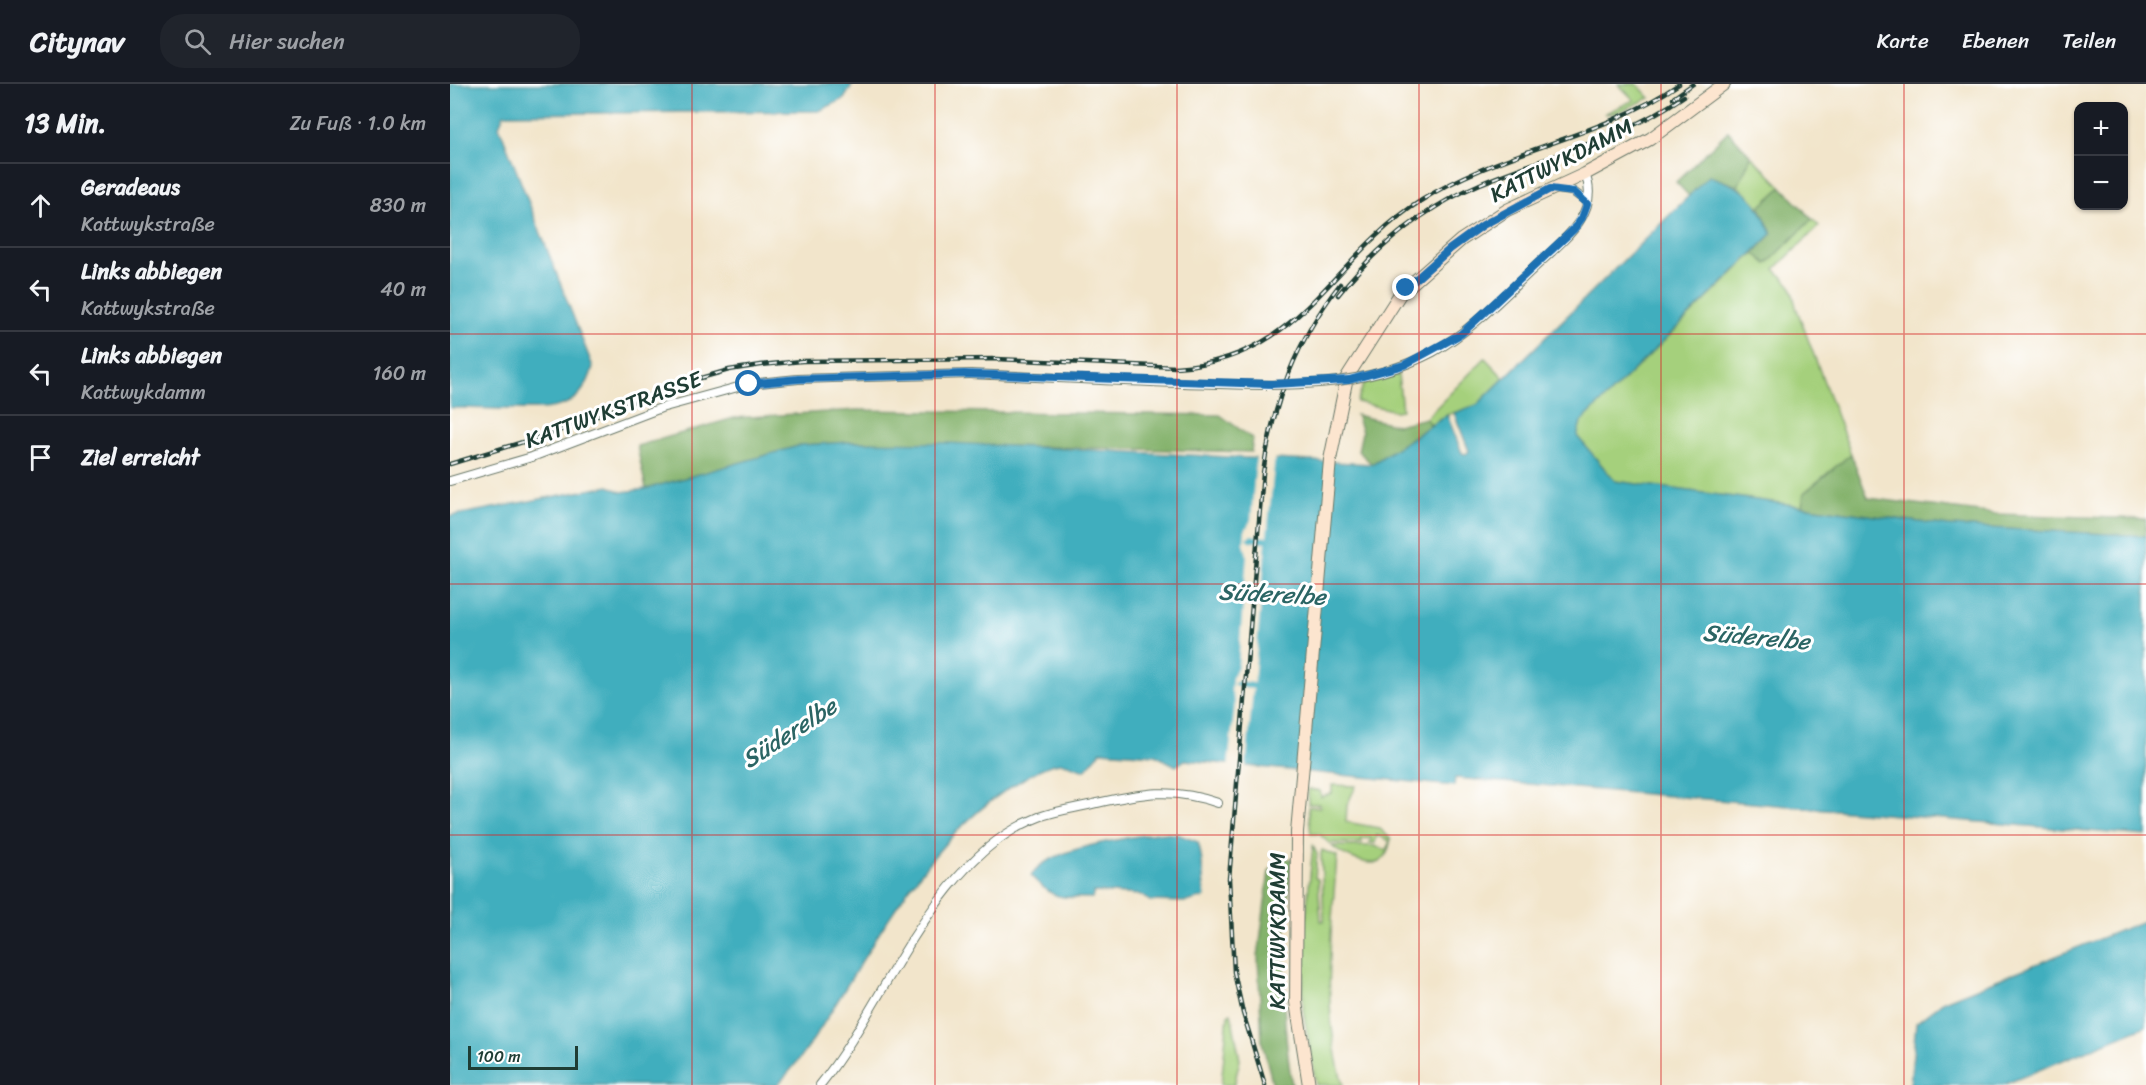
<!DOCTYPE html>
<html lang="de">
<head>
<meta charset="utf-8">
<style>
	:root { --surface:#171b24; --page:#20242c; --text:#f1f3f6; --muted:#9ea1a6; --line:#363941 }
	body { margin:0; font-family:Sriracha,sans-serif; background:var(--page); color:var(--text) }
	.controls { position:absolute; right:18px; top:18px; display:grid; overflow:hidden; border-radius:12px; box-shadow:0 2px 4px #0004 }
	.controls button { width:54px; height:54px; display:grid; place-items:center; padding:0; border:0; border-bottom:2px solid var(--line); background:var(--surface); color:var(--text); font:30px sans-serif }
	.scale { position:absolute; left:18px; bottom:15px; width:110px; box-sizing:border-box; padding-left:6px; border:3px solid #1f3d34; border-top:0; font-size:16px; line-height:21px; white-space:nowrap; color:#1f3d34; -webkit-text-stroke:4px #fff; paint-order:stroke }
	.stop { position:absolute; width:18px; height:18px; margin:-14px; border:4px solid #1f6fb2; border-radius:50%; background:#fff }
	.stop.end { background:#1f6fb2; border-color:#fff; box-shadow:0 2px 6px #0008 }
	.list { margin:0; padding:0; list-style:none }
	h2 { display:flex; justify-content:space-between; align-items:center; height:78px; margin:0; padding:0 24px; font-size:26px }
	h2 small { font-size:20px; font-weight:400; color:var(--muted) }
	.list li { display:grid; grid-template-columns:39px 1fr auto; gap:18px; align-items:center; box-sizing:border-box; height:84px; padding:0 24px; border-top:2px solid var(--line) }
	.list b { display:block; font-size:22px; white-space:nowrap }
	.list p { margin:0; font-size:20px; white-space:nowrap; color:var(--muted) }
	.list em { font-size:20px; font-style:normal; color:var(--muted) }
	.icon { flex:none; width:33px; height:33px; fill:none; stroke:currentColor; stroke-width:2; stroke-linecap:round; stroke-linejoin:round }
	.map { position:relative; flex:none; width:1696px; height:1001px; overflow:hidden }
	header { display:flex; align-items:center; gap:36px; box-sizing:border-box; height:84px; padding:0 30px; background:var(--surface); border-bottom:2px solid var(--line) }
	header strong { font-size:28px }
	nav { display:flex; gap:33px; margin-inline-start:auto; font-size:21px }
	.search { width:420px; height:54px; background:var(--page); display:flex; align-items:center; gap:15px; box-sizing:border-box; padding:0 21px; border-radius:24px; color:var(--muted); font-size:22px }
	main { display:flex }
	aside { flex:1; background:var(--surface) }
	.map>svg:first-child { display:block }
	.green { fill:#a5d07c; stroke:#628658; stroke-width:1.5 }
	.forest { fill:#84b26c; stroke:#527850; stroke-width:1.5 }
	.water { fill:#40aebe; stroke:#307679; stroke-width:1.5 }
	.pier { fill:#f2e5cb }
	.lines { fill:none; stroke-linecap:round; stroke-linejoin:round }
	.minor-casing { stroke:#697869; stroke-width:10 }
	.secondary-casing { stroke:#697869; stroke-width:14 }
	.minor { stroke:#fff; stroke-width:8 }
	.secondary { stroke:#fce5cf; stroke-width:12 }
	.rail-casing { stroke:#1f3d34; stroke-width:4.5 }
	.rail { stroke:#fff; stroke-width:2; stroke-dasharray:7; stroke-linecap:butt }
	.minor-bridge-casing { stroke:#697869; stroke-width:10; stroke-linecap:butt }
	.minor-bridge { stroke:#fff; stroke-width:8 }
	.route { stroke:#1f6fb2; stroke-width:8 }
	.grid { fill:none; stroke:#d62828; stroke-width:1.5; stroke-opacity:0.55 }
	.labels { text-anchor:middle; stroke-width:6; stroke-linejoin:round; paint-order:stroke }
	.street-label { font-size:22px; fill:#1f3d34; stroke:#fff }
	.water-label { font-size:24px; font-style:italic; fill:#2b6564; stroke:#fff }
</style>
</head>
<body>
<header>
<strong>Citynav</strong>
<div class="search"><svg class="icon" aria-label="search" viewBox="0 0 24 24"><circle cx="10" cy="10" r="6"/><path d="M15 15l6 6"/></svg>Hier suchen</div>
<nav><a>Karte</a><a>Ebenen</a><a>Teilen</a></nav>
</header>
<main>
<aside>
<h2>13 Min.<small>Zu Fuß · 1.0 km</small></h2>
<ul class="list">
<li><svg class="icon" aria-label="ahead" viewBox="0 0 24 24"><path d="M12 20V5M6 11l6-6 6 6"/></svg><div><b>Geradeaus</b><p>Kattwykstraße</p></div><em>830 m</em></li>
<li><svg class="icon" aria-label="left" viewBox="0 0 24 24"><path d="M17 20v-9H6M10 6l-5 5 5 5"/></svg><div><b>Links abbiegen</b><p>Kattwykstraße</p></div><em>40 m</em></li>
<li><svg class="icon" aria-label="left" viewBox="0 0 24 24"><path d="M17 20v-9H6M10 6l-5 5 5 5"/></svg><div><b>Links abbiegen</b><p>Kattwykdamm</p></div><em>160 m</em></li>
<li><svg class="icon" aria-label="arrive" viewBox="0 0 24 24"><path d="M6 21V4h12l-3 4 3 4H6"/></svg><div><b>Ziel erreicht</b></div></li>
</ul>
</aside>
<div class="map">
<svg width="1696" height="1001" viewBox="0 0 1696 1001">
	<rect width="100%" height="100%" fill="#fff"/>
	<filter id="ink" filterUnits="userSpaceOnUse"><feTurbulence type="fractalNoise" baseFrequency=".0167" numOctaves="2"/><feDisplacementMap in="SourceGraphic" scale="12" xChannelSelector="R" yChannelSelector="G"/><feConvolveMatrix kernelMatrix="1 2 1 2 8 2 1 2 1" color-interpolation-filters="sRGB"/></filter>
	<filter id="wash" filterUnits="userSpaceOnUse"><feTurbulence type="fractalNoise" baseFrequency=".008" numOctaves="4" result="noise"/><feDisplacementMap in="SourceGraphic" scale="24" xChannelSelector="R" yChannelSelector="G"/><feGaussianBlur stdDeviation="1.35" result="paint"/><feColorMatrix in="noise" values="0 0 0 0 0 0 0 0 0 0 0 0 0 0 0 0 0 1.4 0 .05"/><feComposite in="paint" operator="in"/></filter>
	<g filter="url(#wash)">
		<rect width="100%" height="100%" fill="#f2e5cb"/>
		<path class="green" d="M1168 0H1187L1200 14 1166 29 1154 30 1184 16Z
			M1301 72 1332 103 1310 123 1288 102Z
			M1362 135 1369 142 1325 185 1341 202 1346 223 1401 370 1354 409 1352 422 1165 397 1127 352 1131 338 1304 169 1317 180Z
			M1035 274 1054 294 1027 321 997 331 981 341 976 334Z
			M948 290 952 326 946 327 907 318 914 299Z
			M882 701 906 702 897 721 896 738 929 744 941 755C939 762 938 772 931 777 920 784 891 771 882 762H924L936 766 940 757 927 751 925 759H920L921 754 912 755V759H879L869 750H861L858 723H871L870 720H858V705L870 707 871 713 882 709Z
			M863 762 867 770 865 794 868 795 871 837H874L871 770 872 766 887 772C881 848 871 927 893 1001H866L853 926V860Z
			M781 929 790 976 784 1001H771L778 931Z"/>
		<path class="forest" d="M1278 47 1301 72 1288 102 1259 92 1239 112 1226 98Z
			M1332 103 1362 135 1317 180 1304 169 1322 150 1310 123Z
			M407 326 770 331 803 355 801 368 401 358 352 361 196 405 187 362 284 334Z
			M906 331 947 341 976 334 981 341 922 380 908 367 912 348Z
			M1401 370 1418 414 1546 430 1696 435V452L1499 442 1352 422 1354 409Z
			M831 775H842C833 855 829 921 842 1001H823L812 958 808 873 819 787Z"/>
		<path class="water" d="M0 0H403L394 15 369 27 54 30 49 42 143 283C131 328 100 326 61 325 41 325 20 324 0 324Z
			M1259 92C1298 105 1306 113 1322 150L1131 338 1127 352 1165 397 1499 442 1696 452V752L1005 694 1004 702 735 676 726 682 705 671 651 667 635 686C628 684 620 680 613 679 599 678 578 692 567 699 487 748 441 830 393 908 373 940 354 974 327 1001H0V432L159 402 171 408 196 405 352 361 401 358 497 359 922 380 997 331 1012 369 1016 370 1019 367 1004 329 1027 321Z
			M706 749 727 750 748 758C754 776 752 794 755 813L736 818 700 817 691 811 644 808 642 814C609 813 605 817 581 792 595 765 676 754 706 749Z
			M1696 836V942L1553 1001H1460L1466 939 1494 917Z"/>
		<path class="pier" d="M806 371 825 372 817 453 801 451 796 454 800 458H816L804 599 788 597 783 600 787 603 803 605 796 684 778 683 785 619 781 607 782 594 788 582 797 471 794 459 795 447 801 436Z"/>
	</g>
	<g filter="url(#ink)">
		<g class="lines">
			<g class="minor-casing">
				<path id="minor" d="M1106 105 1122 107 1132 114
					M1084 184C1109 160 1152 130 1135 90
					M0 397 82 373 211 324 299 300 348 295 520 290
					M370 1001C437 918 483 774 589 733 607 726 628 724 647 719 692 709 723 703 768 719"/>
			</g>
			<g class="secondary-casing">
				<path id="secondary" d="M859 1001 846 918 847 748 880 376 897 293 950 210 1011 156 1057 126 1135 90 1200 55 1274 0"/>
			</g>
			<use href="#minor" class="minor"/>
			<use href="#secondary" class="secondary"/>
			<g class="rail-casing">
				<path id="rail" d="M1223 14 1243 0
					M888 211C926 163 974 124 1030 100 1100 70 1170 57 1234 12
					M0 380 109 347 226 301 279 286 311 281 352 277 546 275 726 283C854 275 877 176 972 116 1052 65 1150 55 1229 0
					M815 1001 793 929 784 888 779 795 813 389C823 318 846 257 890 200"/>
			</g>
			<use href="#rail" class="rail"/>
			<g class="minor-bridge-casing">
				<path id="minor-bridge" d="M520 290C591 293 662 297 733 299 817 301 906 309 983 268 1021 247 1052 214 1084 184"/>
			</g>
			<use href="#minor-bridge" class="minor-bridge"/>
		</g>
	</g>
	<g class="lines" filter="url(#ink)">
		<path class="route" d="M299 300 348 295 514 290 822 300 899 296 954 281 1011 250 1124 145 1132 134 1137 120 1124 108 1100 105 1033 141 1000 165 956 204"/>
	</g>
	<path class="grid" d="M242 0V1001M485 0V1001M727 0V1001M969 0V1001M1211 0V1001M1454 0V1001M0 250H1696M0 500H1696M0 751H1696"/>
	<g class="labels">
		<g class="street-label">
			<text transform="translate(1111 76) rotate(-27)" y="8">KATTWYKDAMM</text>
			<text transform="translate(163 325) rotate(-20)" y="8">KATTWYKSTRASSE</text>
			<text transform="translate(827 847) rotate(-90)" y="8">KATTWYKDAMM</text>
		</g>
		<g class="water-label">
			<text transform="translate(822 510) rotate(3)" y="8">Süderelbe</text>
			<text transform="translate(1306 553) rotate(5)" y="8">Süderelbe</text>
			<text transform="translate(339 649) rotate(-33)" y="8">Süderelbe</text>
		</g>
	</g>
</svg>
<div class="controls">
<button>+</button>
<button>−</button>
</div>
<div class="scale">100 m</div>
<div class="stop" style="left:299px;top:300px"></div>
<div class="stop end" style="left:956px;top:204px"></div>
</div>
</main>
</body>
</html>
